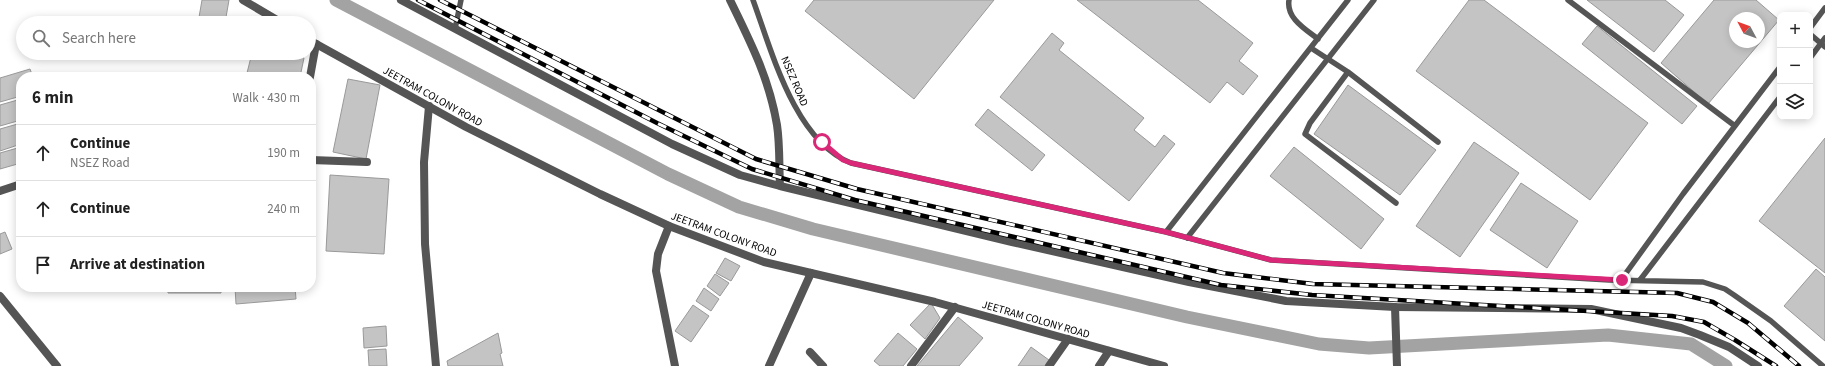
<!DOCTYPE html>
<html lang="en">
<head>
<meta charset="utf-8">
<style>
	:root { --surface:#fff; --page:#f2f2f2; --text:#222; --muted:#767676; --line:#e0e0e0 }
	body { margin:0; font-family:"Source Sans 3",sans-serif; background:var(--page); color:var(--text) }
	.controls { position:absolute; right:12px; top:12px; display:grid; overflow:hidden; border-radius:8px; box-shadow:0 2px 10px #0003 }
	.controls button { width:36px; height:36px; display:grid; place-items:center; padding:0; border:0; border-bottom:1px solid var(--line); background:var(--surface); color:var(--text); font:20px sans-serif }
	.compass { position:absolute; left:1729px; top:12px; width:36px; height:36px; border-radius:50%; background:var(--surface); box-shadow:0 2px 10px #0003; rotate:311deg }
	.stop { position:absolute; width:12px; height:12px; margin:-9px; border:3px solid #db2777; border-radius:50%; background:#fff }
	.stop.end { background:#db2777; border-color:#fff; box-shadow:0 1px 4px #0008 }
	.list { margin:0; padding:0; list-style:none }
	h2 { display:flex; justify-content:space-between; align-items:center; height:52px; margin:0; padding:0 16px; font-size:17px }
	h2 small { font-size:13px; font-weight:400; color:var(--muted) }
	.list li { display:grid; grid-template-columns:26px 1fr auto; gap:12px; align-items:center; box-sizing:border-box; height:56px; padding:0 16px; border-top:1px solid var(--line) }
	.list b { display:block; font-size:15px; white-space:nowrap }
	.list p { margin:0; font-size:13px; white-space:nowrap; color:var(--muted) }
	.list em { font-size:13px; font-style:normal; color:var(--muted) }
	.icon { flex:none; width:22px; height:22px; fill:none; stroke:currentColor; stroke-width:2; stroke-linecap:round; stroke-linejoin:round }
	.map { position:relative; flex:none; width:1825px; height:366px; overflow:hidden }
	.search { position:absolute; background:var(--surface); box-shadow:0 2px 10px #0003; left:16px; top:16px; width:300px; height:44px; display:flex; align-items:center; gap:10px; box-sizing:border-box; padding:0 14px; border-radius:22px; color:var(--muted); font-size:15px }
	.panel { position:absolute; background:var(--surface); box-shadow:0 2px 10px #0003; left:16px; top:72px; width:300px; height:220px; border-radius:16px }
	.map>svg:first-child { display:block }
	.lines { fill:none; stroke-linecap:round; stroke-linejoin:round }
	.canal { stroke:#a3a3a3; stroke-width:13 }
	.building { fill:#c4c4c4; stroke:#999; fill-rule:evenodd }
	.service { stroke:#555; stroke-width:5.5 }
	.minor { stroke:#555; stroke-width:8 }
	.tertiary { stroke:#555; stroke-width:8 }
	.rail-casing { stroke:#000; stroke-width:4.5 }
	.rail { stroke:#fff; stroke-width:3; stroke-dasharray:9; stroke-linecap:butt }
	.route { stroke:#db2777; stroke-width:5 }
	.labels { text-anchor:middle; stroke-width:3; stroke-linejoin:round; paint-order:stroke }
	.street-label { font-size:11px; fill:#000; stroke:#fff }
</style>
</head>
<body>
<div class="map">
<svg width="1825" height="366" viewBox="0 0 1825 366">
	<rect width="100%" height="100%" fill="#fff"/>
	<g class="lines">
		<path class="canal" d="M336 0 668 174 739 207 813 229 1187 317 1319 344 1369 348 1608 335 1691 344 1726 366"/>
	</g>
	<path class="building" d="M202 0H229L225 23H198Z
		M814 0H994L914 99 805 11Z
		M1077 0H1198L1253 43 1239 61 1258 76 1243 95 1227 82 1210 103Z
		M1469 0H1484L1648 123 1590 200 1416 71Z
		M1587 0H1665L1684 15 1654 52Z
		M1714 0H1756L1779 20 1708 104 1661 63ZM1735 18H1759V42H1735Z
		M1597 26 1697 106 1682 124 1582 44Z
		M1052 33 1064 43 1059 50 1144 118 1134 130 1155 147 1164 135 1175 144 1129 201 1000 97Z
		M252 53H296L304 58 300 77H246Z
		M30 69 33 77H21V96L0 102V78Z
		M348 79 380 85 366 159 333 152Z
		M1348 85 1436 150 1400 195 1314 134Z
		M21 99V120L0 126V105Z
		M988 109 1045 155 1032 171 975 125Z
		M21 123V144L0 151V129Z
		M1825 138V273L1759 221Z
		M1474 142 1519 173 1460 257 1416 226Z
		M21 147V163L0 169V153Z
		M1294 147 1384 219 1361 249 1270 176Z
		M330 175 389 179 384 254 326 251Z
		M1521 183 1578 221 1547 268 1490 230Z
		M5 232 12 249 0 254V234Z
		M725 258 740 266 731 281 716 273Z
		M1816 269 1825 277V341L1784 306Z
		M715 274 729 283 720 296 707 286Z
		M168 287H221V293H168Z
		M235 287H295L296 299 236 304Z
		M704 288 719 299 711 311 696 301Z
		M931 303 940 318 925 339 910 325Z
		M693 305 709 316 691 342 675 331Z
		M958 317 983 338 959 366H917Z
		M386 326 387 346 364 348 363 328Z
		M498 333 502 353 500 354 503 366H448L447 361Z
		M898 333 917 349 903 366H880L874 361Z
		M1031 347 1049 360 1045 366H1018Z
		M386 349 387 366H369L368 350Z"/>
	<g class="lines">
		<path class="service" d="M753 0C772 52 795 141 851 163L1166 232 1271 260 1609 280 1703 282 1725 289 1734 295 1771 321 1823 366
			M1289 0C1286 18 1305 29 1318 39
			M1568 0 1735 126
			M1810 28 1825 8
			M455 29 461 0
			M1810 34 1825 47
			M1311 48 1348 72 1438 142
			M1810 58 1825 38
			M1348 72 1310 123 1305 134 1396 203
			M1166 232 1348 0
			M1187 238 1374 0
			M1621 280 1683 194 1780 67
			M1640 280 1780 97"/>
		<path class="minor" d="M310 77 316 44
			M429 106 424 162 425 244 436 366
			M311 160 367 162
			M0 191 21 184
			M669 226 658 254 656 271 675 366
			M0 296 57 366
			M1395 307 1397 366
			M810 352 823 366
			M769 366 811 273
			M911 366 955 307
			M1049 366 1068 339
			M1099 366 1109 351"/>
		<path class="tertiary" d="M243 0 282 23
			M401 0 672 144 740 175 780 186 1012 242 1189 282 1286 301 1395 307 1591 309 1681 328 1700 335 1729 347 1758 366
			M730 0C751 43 769 78 777 125 780 145 779 166 780 186
			M309 40 466 127 600 194 669 226 764 262 935 302 1164 366"/>
		<g class="rail-casing">
			<path id="rail" d="M418 0 657 123 752 169 855 200 1221 285 1312 295 1672 316 1704 322 1735 340 1776 366
				M440 0 756 159 857 189 1223 273 1313 284 1677 293 1713 302 1748 323 1799 366"/>
		</g>
		<use href="#rail" class="rail"/>
	</g>
	<g class="lines">
		<path class="route" d="M822 142 843 160 851 163 1166 232 1271 260 1622 280"/>
	</g>
	<g class="labels">
		<g class="street-label">
			<text transform="translate(795 81) rotate(67)" y="4">NSEZ ROAD</text>
			<text transform="translate(433 96) rotate(29)" y="4">JEETRAM COLONY ROAD</text>
			<text transform="translate(724 234) rotate(20)" y="4">JEETRAM COLONY ROAD</text>
			<text transform="translate(1036 319) rotate(16)" y="4">JEETRAM COLONY ROAD</text>
		</g>
	</g>
</svg>
<div class="controls">
<button>+</button>
<button>−</button>
<button><svg class="icon" aria-label="layers" viewBox="0 0 24 24"><path d="M12 4l9 5-9 5-9-5zM3 14l9 5 9-5"/></svg></button>
</div>
<svg class="compass" viewBox="-18 -18 36 36"><path d="M0-13l5 13h-10z" fill="#e53935"/><path d="M0 13l5-13h-10z" fill="#767676"/></svg>
<div class="stop" style="left:822px;top:142px"></div>
<div class="stop end" style="left:1622px;top:280px"></div>
<div class="search"><svg class="icon" aria-label="search" viewBox="0 0 24 24"><circle cx="10" cy="10" r="6"/><path d="M15 15l6 6"/></svg>Search here</div>
<section class="panel">
<h2>6 min<small>Walk · 430 m</small></h2>
<ul class="list">
<li><svg class="icon" aria-label="ahead" viewBox="0 0 24 24"><path d="M12 20V5M6 11l6-6 6 6"/></svg><div><b>Continue</b><p>NSEZ Road</p></div><em>190 m</em></li>
<li><svg class="icon" aria-label="ahead" viewBox="0 0 24 24"><path d="M12 20V5M6 11l6-6 6 6"/></svg><div><b>Continue</b></div><em>240 m</em></li>
<li><svg class="icon" aria-label="arrive" viewBox="0 0 24 24"><path d="M6 21V4h12l-3 4 3 4H6"/></svg><div><b>Arrive at destination</b></div></li>
</ul>
</section>
</div>
</body>
</html>
